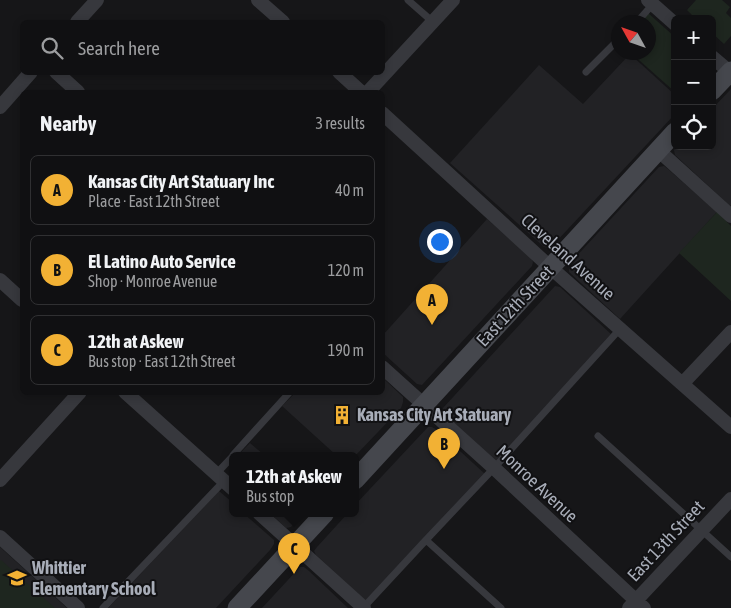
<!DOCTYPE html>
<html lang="en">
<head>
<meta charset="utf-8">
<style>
	:root { --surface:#101012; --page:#19191b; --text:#f1f3f6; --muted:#9c9d9f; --line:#303032; --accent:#f2b134 }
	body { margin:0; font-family:"Asap Condensed",sans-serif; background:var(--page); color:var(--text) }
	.controls { position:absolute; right:15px; top:15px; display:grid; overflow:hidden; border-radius:8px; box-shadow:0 2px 8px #0003 }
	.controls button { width:45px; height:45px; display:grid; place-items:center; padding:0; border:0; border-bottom:1px solid var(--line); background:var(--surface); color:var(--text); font:25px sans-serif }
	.compass { position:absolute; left:611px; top:15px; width:45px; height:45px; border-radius:50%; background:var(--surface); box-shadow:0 2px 8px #0003; rotate:310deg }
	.you { position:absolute; left:439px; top:241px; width:18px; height:18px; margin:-12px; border:4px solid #fff; border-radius:50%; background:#1a73e8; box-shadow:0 0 0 8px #1a73e833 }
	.badge { display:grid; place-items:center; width:32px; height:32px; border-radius:50%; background:var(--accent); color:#111; font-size:16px; font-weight:700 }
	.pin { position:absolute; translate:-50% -41px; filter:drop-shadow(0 1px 2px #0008) }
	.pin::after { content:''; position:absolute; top:26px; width:18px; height:15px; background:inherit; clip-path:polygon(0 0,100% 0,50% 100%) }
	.popup { position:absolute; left:229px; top:452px; width:130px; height:65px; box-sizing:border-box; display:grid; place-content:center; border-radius:8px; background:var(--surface); filter:drop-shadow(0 1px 4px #0005); font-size:16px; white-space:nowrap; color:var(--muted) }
	.popup b { font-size:19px; color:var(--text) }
	.popup::after { content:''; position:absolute; left:50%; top:100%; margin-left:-10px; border:10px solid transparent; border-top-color:var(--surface) }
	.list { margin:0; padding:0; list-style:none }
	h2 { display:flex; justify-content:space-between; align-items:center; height:65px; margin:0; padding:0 20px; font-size:21px }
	h2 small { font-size:16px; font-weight:400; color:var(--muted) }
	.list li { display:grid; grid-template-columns:32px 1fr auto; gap:15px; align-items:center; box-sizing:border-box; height:70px; margin:0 10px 10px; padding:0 10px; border:1px solid var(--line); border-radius:8px }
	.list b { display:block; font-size:19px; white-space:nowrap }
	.list p { margin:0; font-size:16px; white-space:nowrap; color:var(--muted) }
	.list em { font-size:16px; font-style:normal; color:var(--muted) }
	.icon { flex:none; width:28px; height:28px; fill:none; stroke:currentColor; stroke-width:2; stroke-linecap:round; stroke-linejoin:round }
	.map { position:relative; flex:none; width:731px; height:608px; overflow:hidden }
	.search { position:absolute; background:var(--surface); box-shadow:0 2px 8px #0003; left:20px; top:20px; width:365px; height:55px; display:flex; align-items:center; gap:12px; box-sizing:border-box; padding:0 18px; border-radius:8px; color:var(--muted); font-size:19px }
	.panel { position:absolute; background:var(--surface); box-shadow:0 2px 8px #0003; left:20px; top:90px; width:365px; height:305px; border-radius:8px }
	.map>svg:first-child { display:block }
	.built { fill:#222225 }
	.green { fill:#1e261f }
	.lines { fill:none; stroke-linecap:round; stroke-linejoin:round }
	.lane { stroke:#37383d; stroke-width:7 }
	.street { stroke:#37383d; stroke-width:14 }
	.secondary { stroke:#45474d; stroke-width:19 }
	.labels { text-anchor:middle; stroke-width:4; stroke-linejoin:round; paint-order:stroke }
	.street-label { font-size:18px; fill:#a8adb8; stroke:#111113 }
	.poi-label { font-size:18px; font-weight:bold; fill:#a8adb8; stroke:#111113; text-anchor:start }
</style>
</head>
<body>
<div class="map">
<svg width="731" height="608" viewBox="0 0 731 608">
	<rect width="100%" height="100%" fill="#161618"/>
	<path class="built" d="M630 54 675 95V114L554 244 549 248 544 247 450 163 539 65 583 104Z
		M731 89V205L730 206 675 155 674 150 677 146H712V109Z
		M664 166 668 169 717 212 620 319 569 272V266L572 261 659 167Z
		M487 219 530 256 533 262 532 266 422 385 417 384 383 353V335Z
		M555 286 560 287 611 334 495 462 443 414V408Z
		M383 378 403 397V402L401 408 355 456V455H336L282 406 295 393 382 392Z
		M428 427H432L437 430 485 474 366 601 316 555 314 551 317 547 348 513H355V505Z
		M250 443 264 455H238Z
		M219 491 233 503V513H243L274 540V544L270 550 216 608H108Z
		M270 513H303L291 527 286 528Z
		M0 547 67 608H0Z
		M300 567H304L309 571 348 608H262Z"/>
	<path class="green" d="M696 0H722L730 7 726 13 731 18V36L724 44 712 33V19H696L687 10Z
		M648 13 675 37V92L631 53 648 52V22H639Z
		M717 212 731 226V301L679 253Z
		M1 560 55 608H0V561Z"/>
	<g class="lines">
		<path class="lane" d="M408 0 433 22
			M637 22 653 4
			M586 72 618 40
			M598 436 731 557
			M233 455 290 392
			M216 474 233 456
			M103 608 224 481
			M363 608 426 540
			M501 608 426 540 494 468 620 329"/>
		<path class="street" d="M258 0 283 22
			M648 0 675 24
			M77 22 97 0
			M712 57 730 72
			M56 72 78 92
			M339 72 361 92
			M368 92 453 0
			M0 107 31 72
			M382 113 550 267 731 427
			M658 150 731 216
			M0 280 22 300
			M382 367 494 468 644 608
			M683 383 731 332
			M125 392 233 489
			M0 480 80 392
			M259 513 364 608
			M0 537 78 608
			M629 608 731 499"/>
		<path class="secondary" d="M712 91 731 71
			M355 480 675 132
			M237 608 325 513"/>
	</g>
	<defs>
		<g id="building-bare" transform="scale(1.5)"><path d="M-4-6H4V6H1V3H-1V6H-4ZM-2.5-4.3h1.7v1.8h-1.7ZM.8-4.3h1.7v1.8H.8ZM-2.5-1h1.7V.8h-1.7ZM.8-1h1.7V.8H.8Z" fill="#f2b134" stroke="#111113" stroke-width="2.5" paint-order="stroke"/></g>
		<g id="school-bare" transform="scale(1.5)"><path d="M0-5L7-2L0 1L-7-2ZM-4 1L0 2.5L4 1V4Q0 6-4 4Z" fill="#f2b134" stroke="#111113" stroke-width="2.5" paint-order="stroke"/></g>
	</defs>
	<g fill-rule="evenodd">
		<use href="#building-bare" x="342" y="415"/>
		<use href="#school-bare" x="17" y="578"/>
	</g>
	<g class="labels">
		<g class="street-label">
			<text transform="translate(568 257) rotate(42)" y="6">Cleveland Avenue</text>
			<text transform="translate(515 306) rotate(-47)" y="6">East 12th Street</text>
			<text transform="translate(537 484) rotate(43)" y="6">Monroe Avenue</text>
			<text transform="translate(666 541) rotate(-47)" y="6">East 13th Street</text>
		</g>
		<g class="poi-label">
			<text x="357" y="421">Kansas City Art Statuary</text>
			<text x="32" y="574">Whittier<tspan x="32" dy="21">Elementary School</tspan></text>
		</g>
	</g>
</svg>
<div class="controls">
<button>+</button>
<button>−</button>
<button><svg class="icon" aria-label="locate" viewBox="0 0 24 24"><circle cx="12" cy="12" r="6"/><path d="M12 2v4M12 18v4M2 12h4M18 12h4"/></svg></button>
</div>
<svg class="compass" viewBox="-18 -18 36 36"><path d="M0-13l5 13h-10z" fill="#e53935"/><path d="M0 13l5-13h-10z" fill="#9c9d9f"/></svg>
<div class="you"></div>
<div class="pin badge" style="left:432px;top:325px">A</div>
<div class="pin badge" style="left:444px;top:469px">B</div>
<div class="pin badge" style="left:294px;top:574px">C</div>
<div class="popup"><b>12th at Askew</b>Bus stop</div>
<div class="search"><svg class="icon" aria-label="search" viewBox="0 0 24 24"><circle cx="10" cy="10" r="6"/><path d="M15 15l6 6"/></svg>Search here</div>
<section class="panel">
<h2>Nearby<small>3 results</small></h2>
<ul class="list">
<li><span class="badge">A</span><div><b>Kansas City Art Statuary Inc</b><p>Place · East 12th Street</p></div><em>40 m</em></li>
<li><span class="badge">B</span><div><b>El Latino Auto Service</b><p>Shop · Monroe Avenue</p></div><em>120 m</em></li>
<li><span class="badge">C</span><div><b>12th at Askew</b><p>Bus stop · East 12th Street</p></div><em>190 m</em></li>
</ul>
</section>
</div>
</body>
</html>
